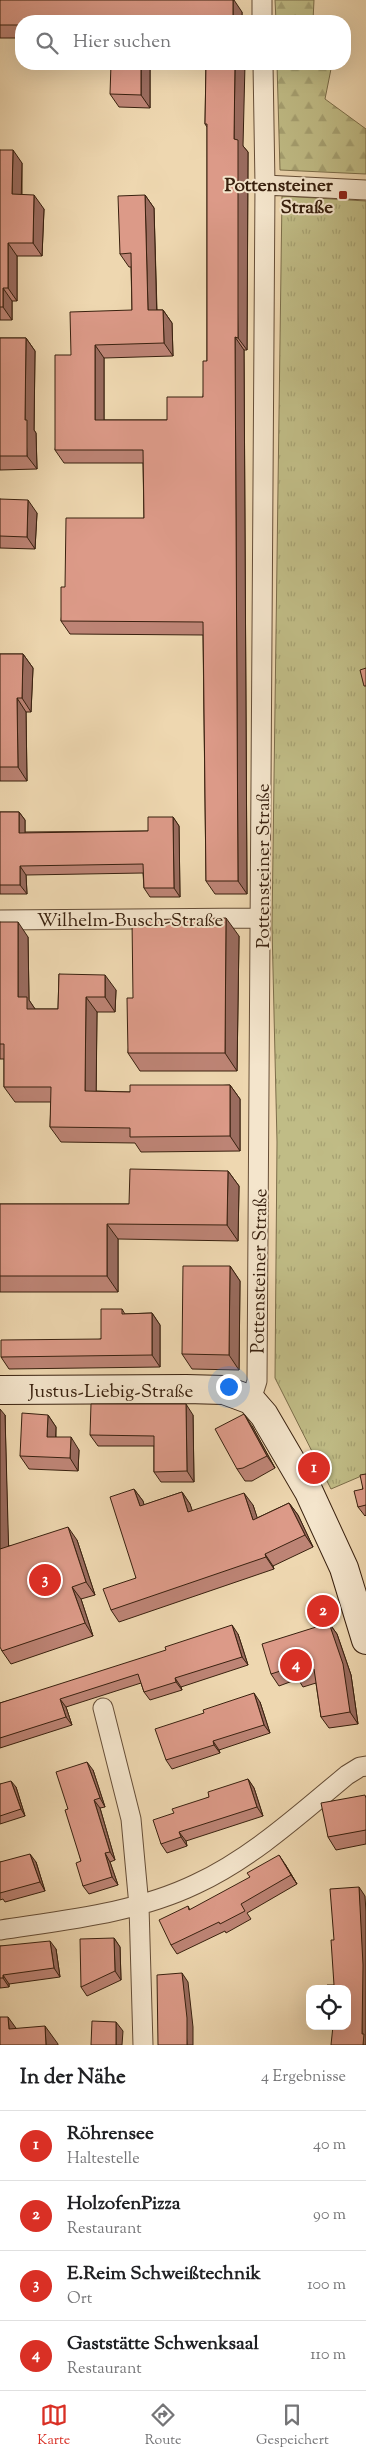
<!DOCTYPE html>
<html lang="de">
<head>
<meta charset="utf-8">
<style>
	:root { --surface:#fff; --page:#f2f2f2; --text:#202124; --muted:#757577; --line:#e0e0e0; --accent:#d93025 }
	body { margin:0; font-family:"Sorts Mill Goudy",serif; background:var(--page); color:var(--text) }
	.controls { position:absolute; right:15px; bottom:15px; display:grid; overflow:hidden; border-radius:10px; box-shadow:0 5px 20px #0002 }
	.controls button { width:45px; height:45px; display:grid; place-items:center; padding:0; border:0; border-bottom:1px solid var(--line); background:var(--surface); color:var(--text); font:25px sans-serif }
	.you { position:absolute; left:228px; top:1386px; width:18px; height:18px; margin:-12px; border:4px solid #fff; border-radius:50%; background:#1a73e8; box-shadow:0 0 0 8px #1a73e833 }
	.badge { display:grid; place-items:center; width:32px; height:32px; border-radius:50%; background:var(--accent); color:#fff; font-size:16px; font-weight:700 }
	.pin { position:absolute; translate:-50% -50%; border:2px solid #fff; box-shadow:0 1px 5px #0006 }
	.list { margin:0; padding:0; list-style:none }
	h2 { display:flex; justify-content:space-between; align-items:center; height:65px; margin:0; padding:0 20px; font-size:21px }
	h2 small { font-size:16px; font-weight:400; color:var(--muted) }
	.list li { display:grid; grid-template-columns:32px 1fr auto; gap:15px; align-items:center; box-sizing:border-box; height:70px; padding:0 20px; border-top:1px solid var(--line) }
	.list b { display:block; font-size:19px; white-space:nowrap }
	.list p { margin:0; font-size:16px; white-space:nowrap; color:var(--muted) }
	.list em { font-size:16px; font-style:normal; color:var(--muted) }
	.icon { flex:none; width:28px; height:28px; fill:none; stroke:currentColor; stroke-width:2; stroke-linecap:round; stroke-linejoin:round }
	.map { position:relative; flex:none; width:366px; height:2045px; overflow:hidden }
	.search { position:absolute; background:var(--surface); box-shadow:0 5px 20px #0002; left:15px; right:15px; top:15px; height:55px; display:flex; align-items:center; gap:12px; box-sizing:border-box; padding:0 18px; border-radius:20px; color:var(--muted); font-size:19px }
	.sheet { height:345px; background:var(--surface) }
	nav { display:flex; justify-content:space-around; align-items:center; box-sizing:border-box; height:70px; border-top:1px solid var(--line); background:var(--surface); font-size:14px; color:var(--muted) }
	nav a { display:grid; justify-items:center; gap:2px }
	nav .on { color:var(--accent) }
	.map>svg:first-child { display:block }
	.forest { fill:url(#forest-firs); stroke:#7c6e4a }
	.park { fill:url(#park-tufts); stroke:#7c6e4a }
	.lines { fill:none; stroke-linecap:round; stroke-linejoin:round }
	.street-casing { stroke:#664e37; stroke-width:21 }
	.secondary-casing { stroke:#39210f; stroke-width:30 }
	.street { stroke:#f4e5cc; stroke-width:19 }
	.secondary { stroke:#f4e5cc; stroke-width:28 }
	.wall { fill:#bd8475; stroke:#39210f }
	.shaded-wall { fill:#9a6c5f; stroke:#39210f }
	.building { fill:#dc9a88; stroke:#39210f }
	.poi-dot { fill:#8f2418; stroke:#f4e5cc; stroke-width:2 }
	.labels { text-anchor:middle; stroke-width:4; stroke-linejoin:round; paint-order:stroke }
	.poi-label { font-size:19px; font-weight:bold; fill:#39210f; stroke:#f4e5cc; text-anchor:end }
	.street-label { font-size:19px; fill:#39210f; stroke:#f4e5cc }
</style>
</head>
<body>
<div class="map">
<svg width="366" height="2045" viewBox="0 0 366 2045">
	<defs>
		<pattern id="forest-firs" width="22" height="20" patternUnits="userSpaceOnUse" patternTransform="scale(1.25)"><rect width="22" height="20" fill="#c0bc86"/><path d="M5 1l3.5 6h-7zM16 11l3.5 6h-7z" fill="#a6a172"/></pattern>
		<pattern id="park-tufts" width="24" height="20" patternUnits="userSpaceOnUse" patternTransform="scale(1.25)"><rect width="24" height="20" fill="#c0bc86"/><path d="M3 7l-1-3M5 7V3M7 7l1-3M15 17l-1-3M17 17v-4M19 17l1-3" fill="none" stroke="#a6a172"/></pattern>
	</defs>
	<rect width="100%" height="100%" fill="#eed7b0"/>
	<filter id="stains"><feTurbulence type="fractalNoise" baseFrequency=".004" numOctaves="4"/><feColorMatrix values="0 0 0 0 .2 0 0 0 0 .09 0 0 0 0 .02 0 0 0 .5 -.17"/></filter>
	<radialGradient id="worn" r=".72"><stop offset=".6" stop-color="#630" stop-opacity="0"/><stop offset="1" stop-color="#630" stop-opacity=".3"/></radialGradient>
	<path class="forest" d="M275 0H314L313 21H276Z
		M277 64H332L325 99 366 129V174L280 170Z"/>
	<path class="park" d="M282 196 366 201V1474L331 1489 275 1378 277 1142 272 926Z"/>
	<g class="lines">
		<g class="street-casing">
			<path id="street" d="M262 0V21
				M265 185 366 190
				M0 920 260 918
				M251 1400 257 1381 265 185 263 64
				M103 1708 131 1819 139 1906 143 2045
				M0 1930C65 1920 136 1913 196 1884 252 1858 300 1814 347 1775L360 1767 366 1766"/>
		</g>
		<g class="secondary-casing">
			<path id="secondary" d="M0 1390 186 1389 224 1390 251 1400 264 1415 309 1492 344 1568 366 1640"/>
		</g>
		<use href="#street" class="street"/>
		<use href="#secondary" class="secondary"/>
	</g>
	<path class="wall" d="M0 0 242 12V21H21V38H0Z
		M150 64V108L119 107 110 94Z
		M206 64 243 146 248 152 247 350H244L247 894H215L206 881 203 635 70 634 61 621 65 587 144 518 143 463H64L55 450 71 355 132 310 131 267H129L120 254 145 195 154 208 157 310H163L172 323 173 356 104 358V420H167L203 397 207 361V127L205 124Z
		M0 150 22 163V195L44 209 42 256H17V301H12V320H0Z
		M0 338H26L35 351 34 430 36 433 37 469 0 470Z
		M0 499 37 513 35 549 0 548Z
		M0 654H23L33 668 31 712H26L27 781H0Z
		M0 812H19L25 820V832L148 831 173 817 179 826 180 897H150L144 888 143 873 26 875 27 894H0Z
		M0 922 28 937 29 1000 35 1009H58L59 974 116 990 115 1012H97L96 1091 130 1092 230 1085 240 1099V1151L141 1152 135 1143 61 1142 50 1127 51 1102H15L4 1087V1059H0Z
		M239 936 237 1071H140L128 1053 133 998Z
		M228 1171 239 1186 238 1241 118 1239V1292H0V1204H129Z
		M230 1266 240 1281 239 1370 192 1369 182 1354Z
		M122 1309 125 1314 152 1313 160 1325V1367L9 1369 1 1357 101 1339Z
		M5 1415 8 1546 77 1540 95 1595 81 1599 93 1636 11 1664 2 1651Z
		M48 1415 56 1427V1437L79 1450 78 1471 29 1469 20 1456Z
		M193 1415 194 1482H161L154 1472V1446H98L90 1435Z
		M252 1426 275 1468 252 1481H245L237 1469Z
		M366 1474V1515L365 1516 358 1507Z
		M134 1489 143 1501 144 1505 182 1492 190 1504 192 1511 253 1505 257 1518 289 1503 298 1515 313 1547 273 1566 274 1569 119 1622 111 1610 136 1578Z
		M329 1623 337 1634 351 1675 358 1724 329 1728 321 1717 316 1683 303 1687 298 1679 279 1686 271 1674Z
		M238 1634 248 1665 181 1687 182 1690 150 1700 144 1692 141 1683 66 1707 72 1725 0 1748V1703Z
		M260 1702 270 1733 219 1750 220 1753 172 1769 166 1760Z
		M93 1770 105 1807 100 1808 115 1860 110 1862 118 1885 89 1894 83 1886 81 1861 68 1809Z
		M248 1779 254 1788 263 1816 186 1841 187 1846 167 1853 161 1844 174 1813 209 1797Z
		M0 1784 16 1787 25 1816 0 1824Z
		M366 1796V1844L336 1850 328 1837Z
		M0 1862H36L45 1891 5 1902 3 1899 0 1900Z
		M285 1864 297 1884 247 1913 251 1919 226 1933 225 1931 177 1954 171 1945 188 1906 190 1910Z
		M114 1938 120 1947 121 1980 87 1996 81 1987Z
		M0 1946 56 1949 60 1977 9 1984V1987L0 1988Z"/>
	<path class="shaded-wall" d="M233 0H234L242 12V21H233Z
		M141 64H150V108L141 95Z
		M235 64H245L243 146 248 152 247 350 238 338 234 139Z
		M13 150 22 163 21 207 12 194Z
		M34 195 44 209 42 256 33 243Z
		M145 195 154 208 157 323 148 310Z
		M8 243 17 256V301L8 288Z
		M3 288 12 301V320L3 307Z
		M163 310 172 323 173 356 164 343Z
		M235 337 244 350 247 894 238 881Z
		M26 338 35 351 34 430 36 433 37 469 27 456 25 420Z
		M95 345 104 358V433L95 420Z
		M28 500 37 513 35 549 27 537Z
		M23 654 33 668 31 712 22 698Z
		M17 698 26 712 27 781 18 767Z
		M19 812 25 820V841L19 833Z
		M173 817 179 826 180 897 174 888Z
		M20 866 26 875 27 894 20 885Z
		M226 918 239 936 237 1071 225 1053Z
		M18 922 28 937 29 1000 37 1012V1024L18 997Z
		M105 975 116 990 115 1012 105 997Z
		M86 997 97 1012 96 1106 85 1091Z
		M230 1085 240 1099V1151L230 1136Z
		M228 1171 239 1186 238 1241 227 1225Z
		M107 1224 118 1239V1292L107 1276Z
		M230 1266 240 1281 239 1370 229 1355Z
		M152 1313 160 1325V1367L152 1355Z
		M186 1404 193 1415 194 1482 187 1471Z
		M0 1409 5 1415 9 1561 0 1549Z
		M244 1414 252 1426 275 1468 267 1456Z
		M48 1415 56 1427 55 1449 47 1437Z
		M71 1437 79 1450 78 1471 70 1458Z
		M134 1489 143 1501 148 1518 140 1506Z
		M182 1492 190 1504 197 1524 188 1512Z
		M244 1493 253 1505 262 1532 253 1520Z
		M289 1503 298 1515 313 1547 305 1535Z
		M68 1527 77 1540 95 1595 86 1582Z
		M265 1554 273 1566 274 1569 266 1557Z
		M72 1587 81 1599 93 1636 85 1623Z
		M329 1623 337 1634 351 1675 358 1724 350 1712Z
		M232 1625 238 1634 248 1665 242 1657Z
		M175 1678 181 1687 182 1690 176 1682Z
		M254 1693 260 1702 270 1733 264 1725Z
		M60 1699 66 1707 72 1725 66 1717Z
		M213 1741 219 1750 220 1753 214 1745Z
		M87 1762 93 1770 105 1807 100 1798Z
		M248 1779 254 1788 263 1816 257 1807Z
		M11 1781 16 1787 25 1816 21 1809Z
		M94 1800 100 1808 115 1860 110 1852Z
		M179 1832 186 1841 187 1846 181 1837Z
		M105 1853 110 1862 118 1885 112 1877Z
		M30 1854 36 1862 45 1891 40 1882Z
		M279 1855 285 1864 297 1884 291 1875Z
		M359 1887 365 1896 366 1912V2045H363L362 2034Z
		M114 1938 120 1947 121 1980 115 1971Z
		M50 1941 56 1949 60 1977 54 1968Z
		M182 1973 188 1982 193 2027V2045H187Z
		M3 1975 9 1984V1987L3 1978Z
		M8 2017 21 2035 9 2029Z
		M116 2022 123 2031 122 2045H116Z
		M45 2026 58 2044V2045H46Z"/>
	<path class="building" d="M0 0H233V21H21V25H0Z
		M111 64H141V95L110 94Z
		M206 64H235L234 139 238 140V338L235 337 238 881H206L203 622 61 621V587H65L66 518H144L143 450H55V355H71L70 312 132 310 131 253 120 254 118 196 145 195 148 310H163L164 343 95 345V420H167V397H203V361H207V124H205Z
		M0 150H13L12 194 34 195 33 243H8V288H3V307H0Z
		M0 338H26L25 420H27V456H0Z
		M0 499 28 500 27 537 0 536Z
		M0 654H23L22 698H17L18 767H0Z
		M366 668V686H364L360 670Z
		M0 812H19V833L148 831V817H173L174 888H144L143 864 20 866V885H0Z
		M226 918 225 1053H128L127 998H133L132 920Z
		M0 922H18V997H27V1009H58L59 974 105 975V997H86L85 1091 130 1092V1085H230V1136L130 1137V1128L50 1127 51 1087H4V1044H0Z
		M130 1169 228 1171 227 1225 107 1224V1276H0V1204H129Z
		M183 1266H230L229 1355 182 1354Z
		M101 1309H122V1314L152 1313V1355L1 1357V1340L101 1339Z
		M91 1404H186L187 1471 154 1472V1436L90 1435Z
		M22 1413 48 1415 47 1437H71L70 1458 20 1456Z
		M244 1414 267 1456 243 1468 237 1469 215 1429Z
		M366 1474V1505L358 1507 354 1491 363 1489 360 1475Z
		M134 1489 140 1506 182 1492 188 1512 244 1493 253 1520 289 1503 305 1535 265 1554 266 1557 111 1610 103 1589 136 1578 110 1497Z
		M68 1527 86 1582 72 1587 85 1623 2 1651 0 1647V1549Z
		M329 1623 343 1664 350 1712 321 1717 314 1669 295 1675 293 1667 271 1674 262 1644Z
		M232 1625 242 1657 175 1678 176 1682 144 1692 138 1674 60 1699 66 1717 0 1738V1703L166 1650 165 1647Z
		M254 1693 264 1725 213 1741 214 1745 166 1760 155 1729 204 1713 203 1710Z
		M87 1762 100 1798 94 1800 110 1852 105 1853 112 1877 83 1886 76 1863 81 1861 65 1810 68 1809 56 1772Z
		M248 1779 257 1807 179 1832 181 1837 161 1844 153 1820 174 1813 172 1809 209 1797 208 1792Z
		M11 1781 21 1809 0 1816V1784Z
		M365 1795 366 1798V1830L328 1837 321 1803Z
		M30 1854 40 1882 0 1893V1862Z
		M279 1855 291 1875 241 1904 245 1911 220 1924 219 1922 171 1945 159 1920 188 1906 189 1910 250 1877 247 1873Z
		M359 1887 363 1965 362 2034H364L363 2045H331L333 2026H347V1989H327V1985H334L331 1940H334L330 1889Z
		M114 1938 115 1971 81 1987 80 1939Z
		M50 1941 54 1968 3 1975V1978H0V1946Z
		M182 1973 187 2018V2045H158L157 1975Z
		M0 2017H8L9 2029 45 2026 46 2045H0Z
		M92 2021 116 2022V2045H91Z"/>
	<rect class="poi-dot" x="338" y="190" width="10" height="10" rx="2.5"/>
	<g class="labels">
		<g class="poi-label">
			<text x="333" y="191">Pottensteiner<tspan x="333" dy="22">Straße</tspan></text>
		</g>
		<g class="street-label">
			<text transform="translate(262 866) rotate(-90)" y="7">Pottensteiner Straße</text>
			<text x="130" y="926">Wilhelm-Busch-Straße</text>
			<text transform="translate(258 1271) rotate(-89)" y="7">Pottensteiner Straße</text>
			<text x="111" y="1397">Justus-Liebig-Straße</text>
		</g>
	</g>
	<rect width="100%" height="100%" filter="url(#stains)"/>
	<rect width="100%" height="100%" fill="url(#worn)"/>
</svg>
<div class="controls">
<button><svg class="icon" aria-label="locate" viewBox="0 0 24 24"><circle cx="12" cy="12" r="6"/><path d="M12 2v4M12 18v4M2 12h4M18 12h4"/></svg></button>
</div>
<div class="you"></div>
<div class="pin badge" style="left:314px;top:1468px">1</div>
<div class="pin badge" style="left:323px;top:1611px">2</div>
<div class="pin badge" style="left:45px;top:1580px">3</div>
<div class="pin badge" style="left:296px;top:1665px">4</div>
<div class="search"><svg class="icon" aria-label="search" viewBox="0 0 24 24"><circle cx="10" cy="10" r="6"/><path d="M15 15l6 6"/></svg>Hier suchen</div>
</div>
<section class="sheet">
<h2>In der Nähe<small>4 Ergebnisse</small></h2>
<ul class="list">
<li><span class="badge">1</span><div><b>Röhrensee</b><p>Haltestelle</p></div><em>40 m</em></li>
<li><span class="badge">2</span><div><b>HolzofenPizza</b><p>Restaurant</p></div><em>90 m</em></li>
<li><span class="badge">3</span><div><b>E.Reim Schweißtechnik</b><p>Ort</p></div><em>100 m</em></li>
<li><span class="badge">4</span><div><b>Gaststätte Schwenksaal</b><p>Restaurant</p></div><em>110 m</em></li>
</ul>
</section>
<nav>
<a class="on"><svg class="icon" aria-label="map" viewBox="0 0 24 24"><path d="M3 6l6-2 6 2 6-2v14l-6 2-6-2-6 2zM9 4v14M15 6v14"/></svg>Karte</a>
<a><svg class="icon" aria-label="directions" viewBox="0 0 24 24"><path d="M12 3l9 9-9 9-9-9zM9 14v-3h6M13 9l2 2-2 2"/></svg>Route</a>
<a><svg class="icon" aria-label="saved" viewBox="0 0 24 24"><path d="M7 4h10v16l-5-4-5 4z"/></svg>Gespeichert</a>
</nav>
</body>
</html>
